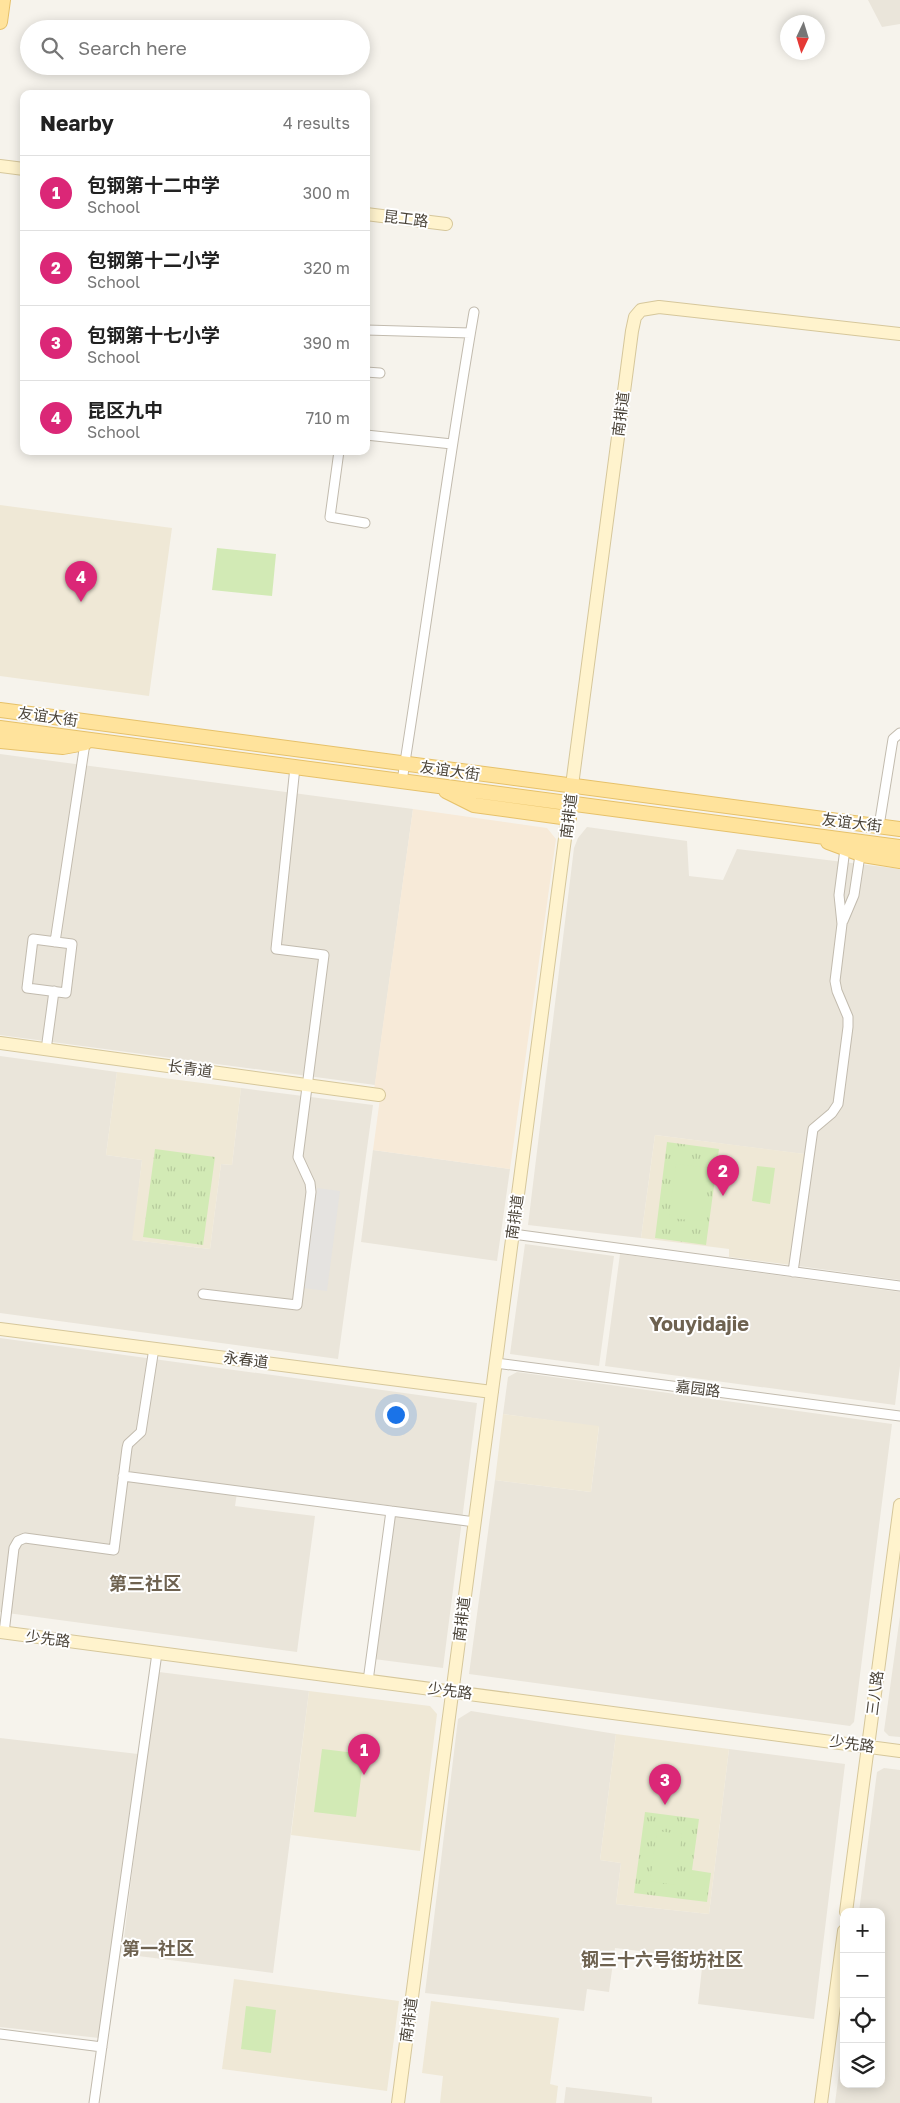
<!DOCTYPE html>
<html lang="en">
<head>
<meta charset="utf-8">
<style>
	:root { --surface:#fff; --page:#f2f2f2; --text:#222; --muted:#767676; --line:#e0e0e0; --accent:#db2777 }
	body { margin:0; font-family:"Golos Text","Noto Sans SC",sans-serif; background:var(--page); color:var(--text) }
	.controls { position:absolute; right:15px; bottom:15px; display:grid; overflow:hidden; border-radius:10px; box-shadow:0 2px 12px #0003 }
	.controls button { width:45px; height:45px; display:grid; place-items:center; padding:0; border:0; border-bottom:1px solid var(--line); background:var(--surface); color:var(--text); font:25px sans-serif }
	.compass { position:absolute; left:780px; top:15px; width:45px; height:45px; border-radius:50%; background:var(--surface); box-shadow:0 2px 12px #0003; rotate:184deg }
	.you { position:absolute; left:395px; top:1414px; width:18px; height:18px; margin:-12px; border:4px solid #fff; border-radius:50%; background:#1a73e8; box-shadow:0 0 0 8px #1a73e833 }
	.badge { display:grid; place-items:center; width:32px; height:32px; border-radius:50%; background:var(--accent); color:#fff; font-size:16px; font-weight:700 }
	.pin { position:absolute; translate:-50% -41px; filter:drop-shadow(0 1px 2px #0008) }
	.pin::after { content:''; position:absolute; top:26px; width:18px; height:15px; background:inherit; clip-path:polygon(0 0,100% 0,50% 100%) }
	.list { margin:0; padding:0; list-style:none }
	h2 { display:flex; justify-content:space-between; align-items:center; height:65px; margin:0; padding:0 20px; font-size:21px }
	h2 small { font-size:16px; font-weight:400; color:var(--muted) }
	.list li { display:grid; grid-template-columns:32px 1fr auto; gap:15px; align-items:center; box-sizing:border-box; height:75px; padding:0 20px; border-top:1px solid var(--line) }
	.list b { display:block; font-size:19px; white-space:nowrap }
	.list p { margin:0; font-size:16px; white-space:nowrap; color:var(--muted) }
	.list em { font-size:16px; font-style:normal; color:var(--muted) }
	.icon { flex:none; width:28px; height:28px; fill:none; stroke:currentColor; stroke-width:2; stroke-linecap:round; stroke-linejoin:round }
	.map { position:relative; flex:none; width:900px; height:2103px; overflow:hidden }
	.search { position:absolute; background:var(--surface); box-shadow:0 2px 12px #0003; left:20px; top:20px; width:350px; height:55px; display:flex; align-items:center; gap:12px; box-sizing:border-box; padding:0 18px; border-radius:28px; color:var(--muted); font-size:19px }
	.panel { position:absolute; background:var(--surface); box-shadow:0 2px 12px #0003; left:20px; top:90px; width:350px; height:365px; border-radius:10px }
	.map>svg:first-child { display:block }
	.residential { fill:#eae5da }
	.commercial { fill:#f7ead8 }
	.education { fill:#efe8d6 }
	.grass { fill:url(#grass-tufts) }
	.pitch { fill:#d2eab5 }
	.parking { fill:#e5e3e0 }
	.lines { fill:none; stroke-linecap:round; stroke-linejoin:round }
	.street-casing { stroke:#c2bbae; stroke-width:11 }
	.secondary-casing { stroke:#d6c79b; stroke-width:14 }
	.primary-casing { stroke:#e6c16a; stroke-width:16 }
	.street { stroke:#fff; stroke-width:9 }
	.secondary { stroke:#fff3cd; stroke-width:12 }
	.primary { stroke:#ffe39c; stroke-width:14 }
	.labels { text-anchor:middle; stroke-width:4; stroke-linejoin:round; paint-order:stroke }
	.street-label { font-size:15px; fill:#4b4439; stroke:#fff }
	.quarter-label { font-size:18px; font-weight:bold; fill:#6e6250; stroke:#fff }
	.district-label { font-size:20px; font-weight:bold; fill:#6e6250; stroke:#fff }
</style>
</head>
<body>
<div class="map">
<svg width="900" height="2103" viewBox="0 0 900 2103">
	<defs>
		<pattern id="grass-tufts" width="24" height="20" patternUnits="userSpaceOnUse" patternTransform="scale(1.25)"><rect width="24" height="20" fill="#d2eab5"/><path d="M3 7l-1-3M5 7V3M7 7l1-3M15 17l-1-3M17 17v-4M19 17l1-3" fill="none" stroke="#b6ca9c"/></pattern>
	</defs>
	<rect width="100%" height="100%" fill="#f6f3ec"/>
	<path class="residential" d="M868 0H900V24L882 27Z
		M0 754 413 809 375 1085 0 1035Z
		M587 827 687 841 689 876 723 880 737 849 900 869V1280L791 1265 804 1154 655 1135 641 1238 528 1225 574 848 578 838Z
		M0 1056 117 1072 106 1155 142 1160 133 1240 210 1249 221 1164 232 1165 241 1088 373 1105 338 1359 0 1313Z
		M373 1150 510 1169 497 1261 361 1242Z
		M525 1244 614 1256 599 1366 510 1354Z
		M620 1254 900 1292V1366L895 1405 605 1366Z
		M0 1338 477 1403 443 1668 374 1659 394 1506 238 1486 235 1506 315 1516 297 1652 0 1612Z
		M517 1372 892 1424 854 1722 850 1726 469 1674 495 1480 591 1492 599 1427 503 1414 508 1377Z
		M900 1616V1737L889 1736 884 1731Z
		M159 1672 309 1691 273 1973 122 1954 156 1677Z
		M471 1711 616 1734 600 1860 621 1863 616 1904 709 1914 729 1749 845 1764 814 2019 698 2004 703 1959 615 1948 609 1992 587 1989 584 2011 425 1993 458 1719Z
		M0 1738 138 1754 99 2038 0 2027Z
		M884 1768 900 1770V2103H835L844 2034V2084H881V1912H859L877 1772Z
		M566 2087 652 2097V2103H564Z"/>
	<path class="commercial" d="M413 809 547 828 556 839 510 1169 373 1150 381 1091 374 1090Z"/>
	<path class="education" d="M0 505 172 528 149 696 0 676Z
		M117 1072 241 1088 232 1165 221 1164 210 1249 132 1240 142 1160 106 1155Z
		M655 1135 805 1154 791 1265 729 1257V1249L641 1238Z
		M503 1414 599 1426 591 1492 495 1480Z
		M309 1691 430 1706 437 1714 420 1851 291 1835Z
		M616 1734 729 1749 709 1914 616 1904 621 1863 600 1860Z
		M234 1979 399 2001 387 2091 222 2069Z
		M431 2001 559 2018 550 2084 558 2086 556 2103H440L443 2076 422 2073Z"/>
	<path class="grass" d="M667 1142 719 1149 706 1245 655 1238Z
		M155 1149 215 1157 203 1245 143 1237Z
		M645 1812 699 1819 692 1870 711 1873 707 1902 634 1893Z"/>
	<path class="pitch" d="M217 548 276 554 272 596 212 590Z
		M676 1164 708 1168 701 1221 669 1218Z
		M757 1166 775 1168 770 1204 752 1201Z
		M322 1749 364 1754 356 1817 314 1812Z
		M657 1831 682 1834 675 1885 650 1881Z
		M692 1872 706 1874 703 1899 688 1898Z
		M246 2006 276 2010 271 2053 241 2049Z"/>
	<path class="parking" d="M317 1188 340 1191 327 1291 303 1288Z"/>
	<g class="lines">
		<g class="street-casing">
			<path id="street" d="M366 330 470 333
				M366 372 380 373
				M366 435 452 444
				M339 451 330 517 365 523
				M402 781C427 625 447 468 474 312
				M879 826 893 739 900 733
				M843 921 854 895 860 855
				M33 939 72 944 66 993 27 988Z
				M55 942 85 743
				M46 1050 54 991
				M513 1234 900 1286
				M793 1272 813 1129 832 1113 838 1104 848 1027V1017L837 991 835 981 842 924 839 895 845 849
				M203 1294 297 1305 311 1192 310 1183 298 1157 324 955 276 949 295 767
				M496 1363 900 1416
				M123 1476 475 1522
				M4 1633 14 1548 18 1541 25 1538 114 1550 127 1448 128 1444 141 1432 154 1348
				M368 1681 391 1511
				M0 2034 102 2047
				M94 2103 157 1653"/>
		</g>
		<g class="secondary-casing">
			<path id="secondary" d="M0 166 24 169
				M366 214 446 224
				M0 1043 379 1095
				M0 1329 492 1392
				M0 1632 900 1751
				M846 1912 900 1505
				M398 2103 632 331 635 317 641 310 659 307 900 334
				M821 2103 844 1931"/>
		</g>
		<g class="primary-casing">
			<path id="primary" d="M0 22 3 0
				M0 710 900 829
				M0 728 900 847
				M0 741 63 747 85 743
				M446 791 474 805 569 818
				M828 842 863 855 900 861"/>
		</g>
		<use href="#street" class="street"/>
		<use href="#secondary" class="secondary"/>
		<use href="#primary" class="primary"/>
	</g>
	<g class="labels">
		<g class="street-label">
			<text transform="translate(406 219) rotate(7)" y="5">昆工路</text>
			<text transform="translate(621 414) rotate(-83)" y="5">南排道</text>
			<text transform="translate(48 717) rotate(8)" y="5">友谊大街</text>
			<text transform="translate(450 771) rotate(8)" y="5">友谊大街</text>
			<text transform="translate(569 816) rotate(-83)" y="5">南排道</text>
			<text transform="translate(852 823) rotate(7)" y="5">友谊大街</text>
			<text transform="translate(190 1069) rotate(8)" y="5">长青道</text>
			<text transform="translate(515 1217) rotate(-82)" y="5">南排道</text>
			<text transform="translate(246 1360) rotate(7)" y="5">永春道</text>
			<text transform="translate(698 1389) rotate(7)" y="5">嘉园路</text>
			<text transform="translate(462 1619) rotate(-83)" y="5">南排道</text>
			<text transform="translate(48 1639) rotate(7)" y="5">少先路</text>
			<text transform="translate(450 1691) rotate(7)" y="5">少先路</text>
			<text transform="translate(875 1693) rotate(-83)" y="5">三八路</text>
			<text transform="translate(852 1744) rotate(8)" y="5">少先路</text>
			<text transform="translate(409 2020) rotate(-82)" y="5">南排道</text>
		</g>
		<g class="quarter-label">
			<text x="145" y="1590">第三社区</text>
			<text x="158" y="1955">第一社区</text>
			<text x="662" y="1966">钢三十六号街坊社区</text>
		</g>
		<g class="district-label">
			<text x="699" y="1331">Youyidajie</text>
		</g>
	</g>
</svg>
<div class="controls">
<button>+</button>
<button>−</button>
<button><svg class="icon" aria-label="locate" viewBox="0 0 24 24"><circle cx="12" cy="12" r="6"/><path d="M12 2v4M12 18v4M2 12h4M18 12h4"/></svg></button>
<button><svg class="icon" aria-label="layers" viewBox="0 0 24 24"><path d="M12 4l9 5-9 5-9-5zM3 14l9 5 9-5"/></svg></button>
</div>
<svg class="compass" viewBox="-18 -18 36 36"><path d="M0-13l5 13h-10z" fill="#e53935"/><path d="M0 13l5-13h-10z" fill="#767676"/></svg>
<div class="you"></div>
<div class="pin badge" style="left:364px;top:1775px">1</div>
<div class="pin badge" style="left:723px;top:1196px">2</div>
<div class="pin badge" style="left:665px;top:1805px">3</div>
<div class="pin badge" style="left:81px;top:602px">4</div>
<div class="search"><svg class="icon" aria-label="search" viewBox="0 0 24 24"><circle cx="10" cy="10" r="6"/><path d="M15 15l6 6"/></svg>Search here</div>
<section class="panel">
<h2>Nearby<small>4 results</small></h2>
<ul class="list">
<li><span class="badge">1</span><div><b>包钢第十二中学</b><p>School</p></div><em>300 m</em></li>
<li><span class="badge">2</span><div><b>包钢第十二小学</b><p>School</p></div><em>320 m</em></li>
<li><span class="badge">3</span><div><b>包钢第十七小学</b><p>School</p></div><em>390 m</em></li>
<li><span class="badge">4</span><div><b>昆区九中</b><p>School</p></div><em>710 m</em></li>
</ul>
</section>
</div>
</body>
</html>
